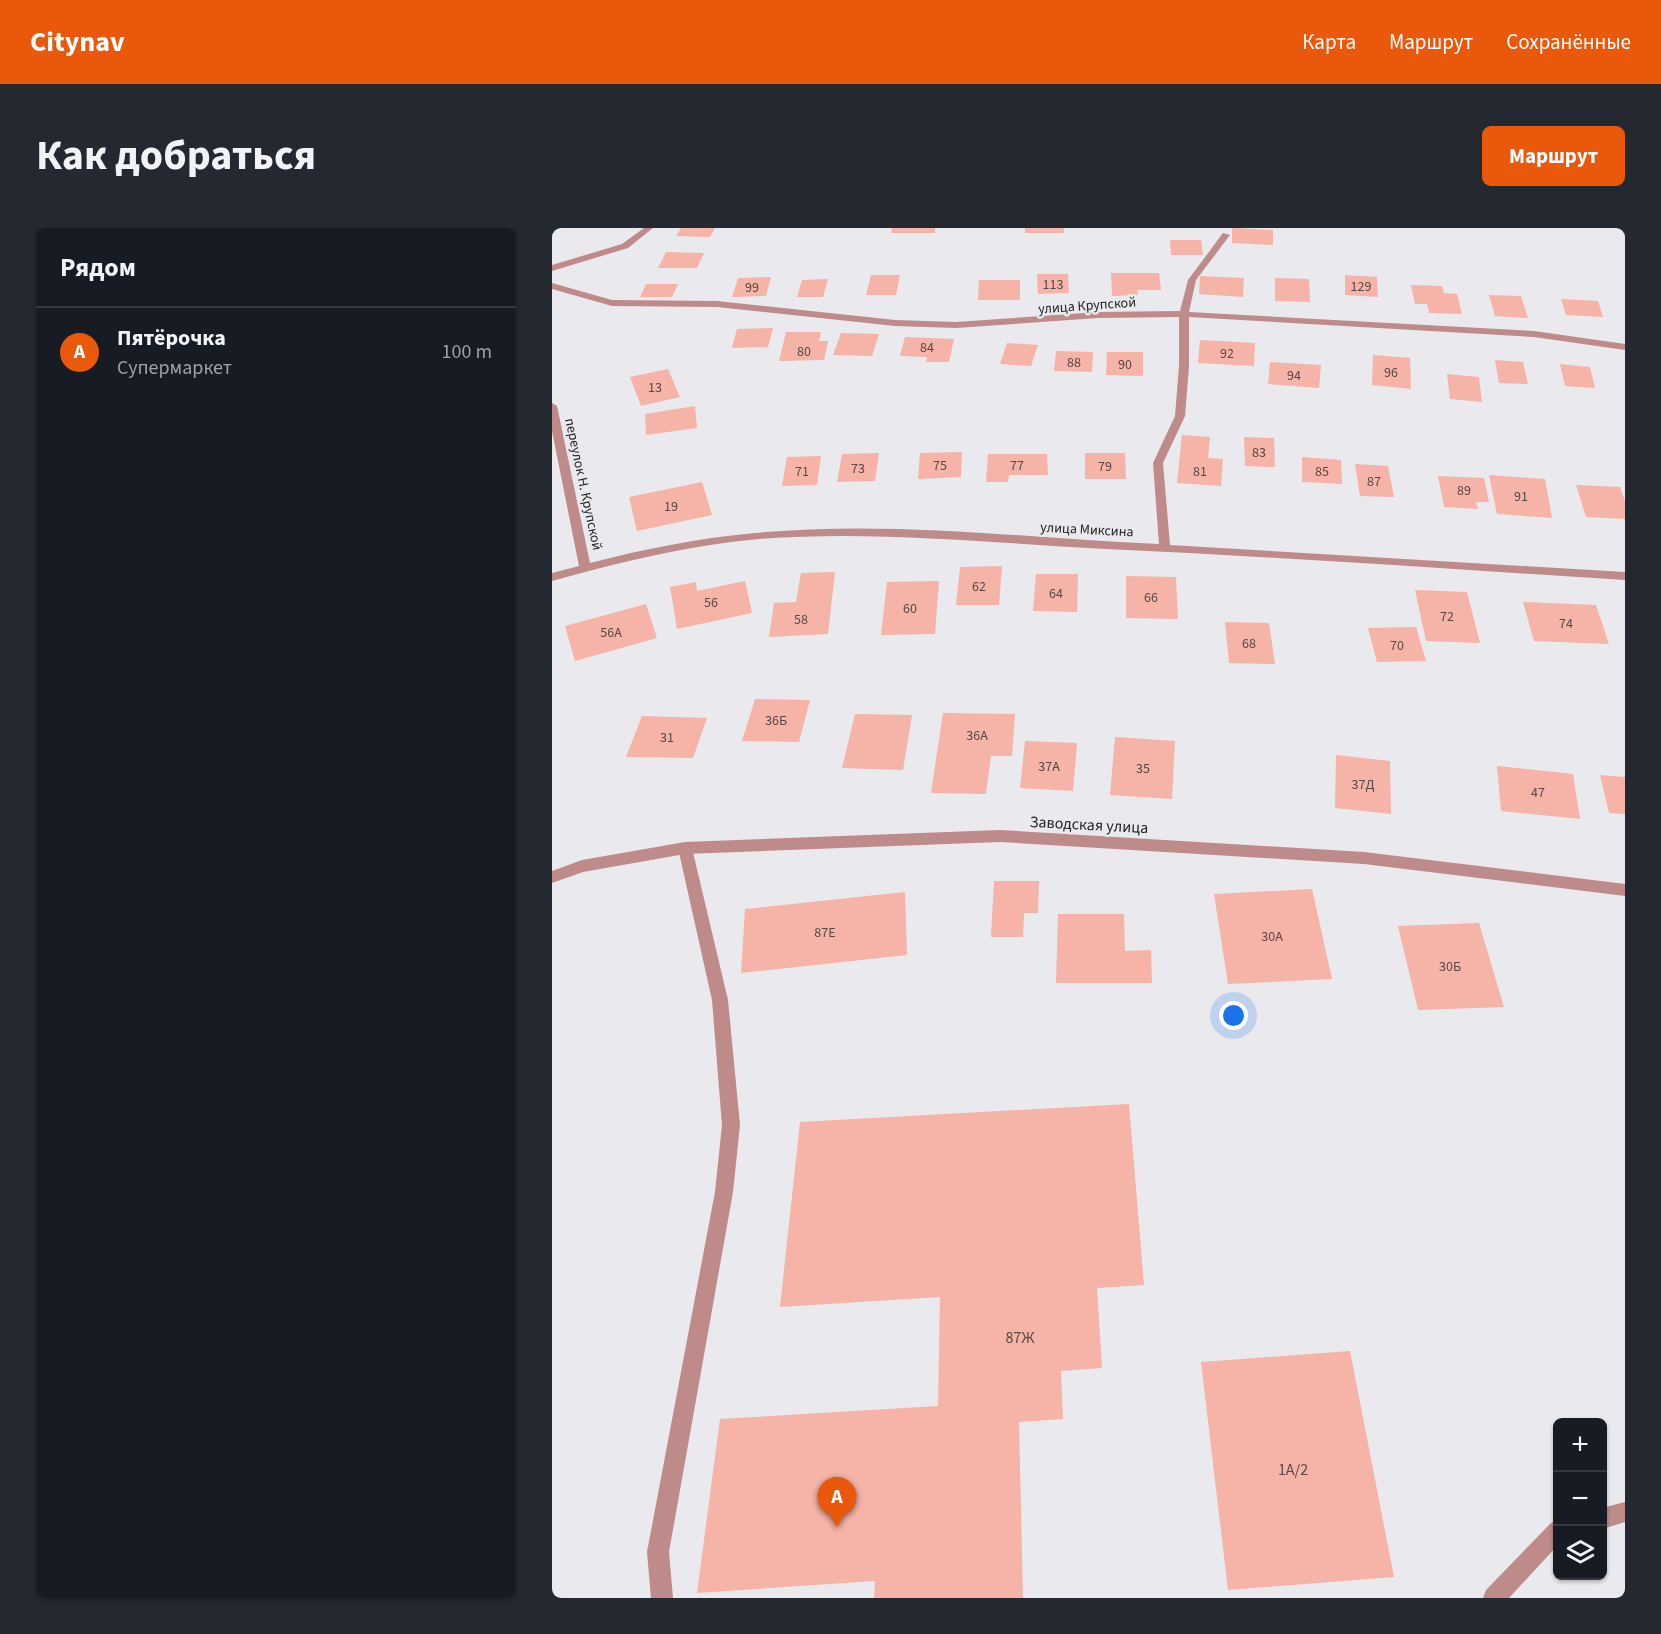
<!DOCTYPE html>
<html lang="ru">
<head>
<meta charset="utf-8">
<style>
	:root { --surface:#171b24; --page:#242831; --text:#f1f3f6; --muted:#9ea1a6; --line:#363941; --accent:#ea580c }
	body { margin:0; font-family:"Source Sans 3",sans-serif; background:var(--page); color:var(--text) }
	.controls { position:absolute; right:18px; bottom:18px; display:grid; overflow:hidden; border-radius:9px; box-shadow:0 2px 4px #0004 }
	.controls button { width:54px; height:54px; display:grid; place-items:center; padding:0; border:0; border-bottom:2px solid var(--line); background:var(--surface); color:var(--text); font:30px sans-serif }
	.you { position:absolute; left:682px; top:788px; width:21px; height:21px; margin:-15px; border:4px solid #fff; border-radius:50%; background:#1a73e8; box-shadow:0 0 0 9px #1a73e833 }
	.badge { display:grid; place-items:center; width:39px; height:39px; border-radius:50%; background:var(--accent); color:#fff; font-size:20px; font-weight:700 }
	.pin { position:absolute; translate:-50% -50px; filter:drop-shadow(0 2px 3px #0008) }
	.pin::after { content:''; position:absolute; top:32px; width:21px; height:18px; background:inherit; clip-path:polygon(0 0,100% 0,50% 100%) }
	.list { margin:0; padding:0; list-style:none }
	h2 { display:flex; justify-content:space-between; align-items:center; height:78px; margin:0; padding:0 24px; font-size:26px }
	h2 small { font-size:20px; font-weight:400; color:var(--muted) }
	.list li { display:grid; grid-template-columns:39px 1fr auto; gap:18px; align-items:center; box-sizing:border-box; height:90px; padding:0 24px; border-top:2px solid var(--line) }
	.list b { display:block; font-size:22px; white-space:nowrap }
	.list p { margin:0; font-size:20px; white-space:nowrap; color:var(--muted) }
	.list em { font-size:20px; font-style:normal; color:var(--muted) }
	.icon { flex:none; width:33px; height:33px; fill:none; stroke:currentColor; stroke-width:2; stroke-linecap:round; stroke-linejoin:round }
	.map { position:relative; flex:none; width:1073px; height:1370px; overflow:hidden; border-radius:9px }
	header { display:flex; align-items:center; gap:36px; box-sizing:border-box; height:84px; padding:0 30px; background:var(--accent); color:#fff }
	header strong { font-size:28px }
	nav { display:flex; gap:33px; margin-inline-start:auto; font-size:21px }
	.intro { display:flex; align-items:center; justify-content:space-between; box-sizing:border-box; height:144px; padding:0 36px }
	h1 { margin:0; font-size:42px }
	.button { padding:15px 27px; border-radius:9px; background:var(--accent); color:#fff; font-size:21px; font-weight:700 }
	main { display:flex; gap:36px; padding:0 36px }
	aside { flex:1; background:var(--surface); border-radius:9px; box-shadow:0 2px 4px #0004 }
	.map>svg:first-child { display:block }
	.building { fill:#f6b3a7 }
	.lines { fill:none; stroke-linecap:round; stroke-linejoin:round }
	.lane { fill:#be8a8a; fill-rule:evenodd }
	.street { fill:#be8a8a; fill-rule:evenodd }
	.labels { text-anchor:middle; stroke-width:5; stroke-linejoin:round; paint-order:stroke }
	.number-label { font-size:14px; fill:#584846 }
	.far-street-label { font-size:14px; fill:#242425; stroke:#e9e9ee }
	.street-label { font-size:16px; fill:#242425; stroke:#e9e9ee }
	.near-number-label { font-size:16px; fill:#584846 }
</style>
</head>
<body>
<header>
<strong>Citynav</strong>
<nav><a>Карта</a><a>Маршрут</a><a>Сохранённые</a></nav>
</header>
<div class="intro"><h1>Как добраться</h1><a class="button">Маршрут</a></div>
<main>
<aside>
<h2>Рядом<small></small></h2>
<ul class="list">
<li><span class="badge">A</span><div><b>Пятёрочка</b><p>Супермаркет</p></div><em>100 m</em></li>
</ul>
</aside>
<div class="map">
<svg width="1073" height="1370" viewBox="0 0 1073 1370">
	<rect width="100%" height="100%" fill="#e9e9ee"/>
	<path class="building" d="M129 0H163L158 9 124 8Z
		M340 0H383V5H339Z
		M473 0H512V5H473Z
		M680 0 721 2V17L680 15Z
		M618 12H649L651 27H619Z
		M114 24 152 25 145 40H106Z
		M559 45H607L609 62H585L586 67 560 68Z
		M485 46H516L517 65 486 66Z
		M319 47H348L344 67H314Z
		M793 47 825 49 826 69 793 67Z
		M648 48 692 50 691 69 647 66Z
		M219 49 214 68 180 69 186 50Z
		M723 50 757 51 758 74 723 73Z
		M276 51 271 69H245L250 52Z
		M427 52H468V72H426Z
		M94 56H126L120 69H88Z
		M859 57 890 58 892 65 905 66 910 86 877 85 875 76H863Z
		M937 67 969 68 976 90 943 88Z
		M1009 71 1046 73 1051 89 1014 87Z
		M221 100 216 119 180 120 185 101Z
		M234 104H269L267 113H276L272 132 227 133Z
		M289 105 327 106 320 128 281 127Z
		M353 109 402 111 397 134H374L375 129 348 128Z
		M648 112 703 115 702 138 646 135Z
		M455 115 486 117 479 138 448 136Z
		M504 123 541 124 540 144 502 143Z
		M555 124H591V148L554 147Z
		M821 127 858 130 859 161 820 157Z
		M943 132 971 134 976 156 947 155Z
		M718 134 769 137 767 160 716 156Z
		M1008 136 1038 139 1043 160 1013 158Z
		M116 141 128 169 89 178 78 149Z
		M895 146 927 149 930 174 898 171Z
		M143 178 145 200 94 207 93 186Z
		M630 207 658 209 656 230 671 231 669 258 625 255Z
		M692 209 722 210 723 239 693 238Z
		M410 224 409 249 366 251 368 225Z
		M327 225 323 253 285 254 290 226Z
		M533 225H573L574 251H533Z
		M436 226H495L496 247H457L456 254H434Z
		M269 228 265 257 230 258 235 229Z
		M750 229 789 232 790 256 750 254Z
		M803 236 836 238 842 269 808 268Z
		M937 247 993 251 1000 290 945 286Z
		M886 248 932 250 937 274H924L926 281 892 279Z
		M150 254 160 287 85 303 77 269Z
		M1024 257 1068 259 1073 273V291L1034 289Z
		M450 338 447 377H404L408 339Z
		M283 344 276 406 217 409 222 375 244 374 249 345Z
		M484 346H526L525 384 481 383Z
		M574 348 624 349 626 391 574 390Z
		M193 353 200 385 125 401 118 359 144 354 145 363Z
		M387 353 383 406 329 407 335 354Z
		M863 362 915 364 928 415 874 413Z
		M971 374 1044 377 1057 416 982 413Z
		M94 376 105 410 23 433 13 398Z
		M673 394 717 395 723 436 677 435Z
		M864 399 874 433 825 434 816 400Z
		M203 471 258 472 247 514 190 513Z
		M391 485 463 486 460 528H439L434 566 379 565Z
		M303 486 360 487 351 542 290 540Z
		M90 488 155 490 141 530 74 529Z
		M563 509 623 513 620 571 558 567Z
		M473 513 525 515 521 563 468 560Z
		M784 527 838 533 839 586 783 580Z
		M945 538 1021 546 1028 591 949 583Z
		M1048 547 1073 549V586L1057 585Z
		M442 653H487L486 685H472L471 709H439Z
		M760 661 780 751 676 756 662 666Z
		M353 664 355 727 189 745 193 681Z
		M506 686H572L573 723 599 722 600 755H504Z
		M927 695 952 779 866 782 846 698Z
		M577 876 592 1057 545 1060 550 1140 509 1143 511 1191 467 1194 471 1370H322L323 1353 145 1365 168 1191 386 1178 388 1069 228 1079 248 894Z
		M798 1123 842 1349 676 1362 649 1134Z"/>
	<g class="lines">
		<path class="lane" d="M92 0H101L76 20 0 43V37L70 16Z
			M133 614 140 620 176 772 188 897 181 964 117 1324 121 1370H99L95 1324 163 964 170 897 160 772 126 620Z
			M1073 1274V1294L1050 1301V1280Z
			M1005 1292V1318L957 1370H931L934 1362 998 1296Z"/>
		<path class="street" d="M671 5 678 7 644 52 637 84 982 103 1073 116V122L982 109 637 89V138L633 188 611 235 618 317 1073 344V352C900 341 727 329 554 321 438 315 322 302 207 311 137 317 68 334 0 353V345L27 338 0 203V175L5 178 38 335C92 321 147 310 203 305 337 292 473 310 607 316L601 235 623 188 627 138V89L546 90 404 100 343 98 165 79 60 78 0 61V55L60 72 165 73 343 92 404 94 546 84 628 83 636 52Z
			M448 602 812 624 1073 656V668L812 636 448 614 133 626 31 644 0 655V643L30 632 133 614Z"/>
	</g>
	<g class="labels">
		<g class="number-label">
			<text x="501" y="61">113</text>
			<text x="809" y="63">129</text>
			<text x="200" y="64">99</text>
			<text x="375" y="124">84</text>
			<text x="252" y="128">80</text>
			<text x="675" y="130">92</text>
			<text x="522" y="139">88</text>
			<text x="573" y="141">90</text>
			<text x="839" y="149">96</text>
			<text x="742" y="152">94</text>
			<text x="103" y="164">13</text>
			<text x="707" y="229">83</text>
			<text x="388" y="242">75</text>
			<text x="465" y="242">77</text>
			<text x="553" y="243">79</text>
			<text x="306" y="245">73</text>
			<text x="250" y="248">71</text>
			<text x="648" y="248">81</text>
			<text x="770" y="248">85</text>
			<text x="822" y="258">87</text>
			<text x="912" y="267">89</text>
			<text x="969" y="273">91</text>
			<text x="119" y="283">19</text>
			<text x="427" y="363">62</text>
			<text x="504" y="370">64</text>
			<text x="599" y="374">66</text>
			<text x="159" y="379">56</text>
			<text x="358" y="385">60</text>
			<text x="895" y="393">72</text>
			<text x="249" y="396">58</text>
			<text x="1014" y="400">74</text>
			<text x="59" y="409">56А</text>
			<text x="697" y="420">68</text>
			<text x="845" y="422">70</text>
			<text x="224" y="497">36Б</text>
			<text x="425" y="512">36А</text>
			<text x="115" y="514">31</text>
			<text x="497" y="543">37А</text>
			<text x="591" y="545">35</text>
			<text x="811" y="561">37Д</text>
			<text x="986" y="569">47</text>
			<text x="273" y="709">87Е</text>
			<text x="720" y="713">30А</text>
			<text x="898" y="743">30Б</text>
		</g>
		<g class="far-street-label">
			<text transform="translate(535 77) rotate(-4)" y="5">улица Крупской</text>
			<text transform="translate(32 256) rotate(78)" y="5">переулок Н. Крупской</text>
			<text transform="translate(535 301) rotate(3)" y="5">улица Миксина</text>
		</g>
		<g class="street-label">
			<text transform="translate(537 596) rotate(3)" y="6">Заводская улица</text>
		</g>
		<g class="near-number-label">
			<text x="468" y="1115">87Ж</text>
			<text x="741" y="1247">1А/2</text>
		</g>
	</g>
</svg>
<div class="controls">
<button>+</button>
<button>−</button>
<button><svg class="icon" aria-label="layers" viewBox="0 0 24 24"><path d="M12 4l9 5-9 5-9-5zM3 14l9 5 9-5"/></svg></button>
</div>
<div class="you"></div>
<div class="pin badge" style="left:285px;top:1299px">A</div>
</div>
</main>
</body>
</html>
